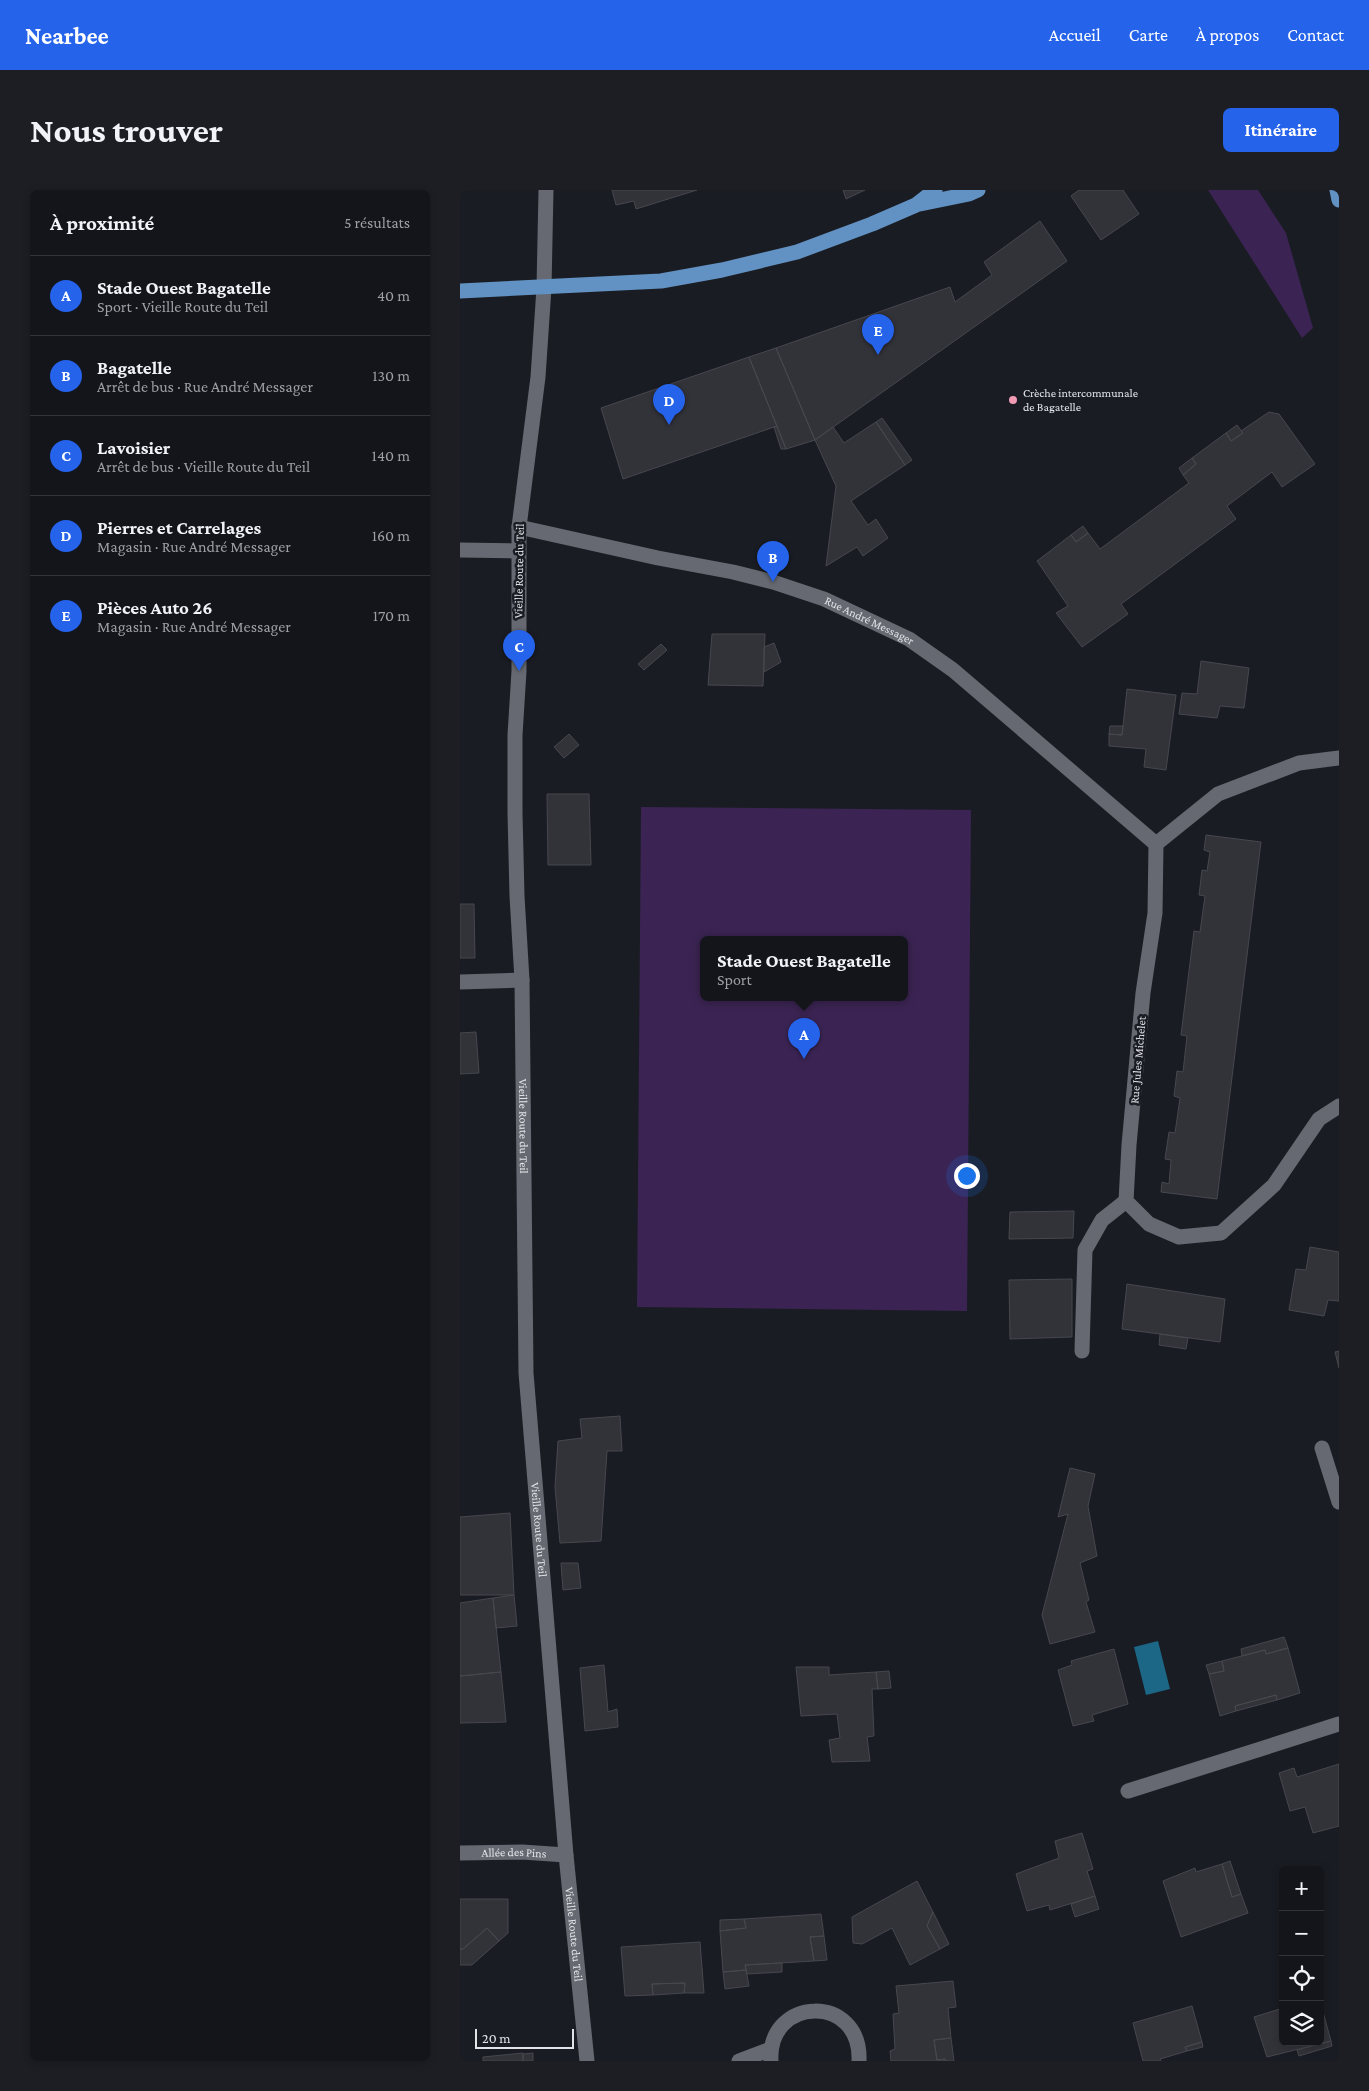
<!DOCTYPE html>
<html lang="fr">
<head>
<meta charset="utf-8">
<style>
	:root { --surface:#14151a; --page:#1d1e23; --text:#f1f3f6; --muted:#9d9fa2; --line:#333439; --accent:#2563eb }
	body { margin:0; font-family:"Crimson Pro",serif; background:var(--page); color:var(--text) }
	.controls { position:absolute; right:15px; bottom:15px; display:grid; overflow:hidden; border-radius:8px; box-shadow:0 2px 8px #0003 }
	.controls button { width:45px; height:45px; display:grid; place-items:center; padding:0; border:0; border-bottom:1px solid var(--line); background:var(--surface); color:var(--text); font:25px sans-serif }
	.scale { position:absolute; left:15px; bottom:12px; width:99px; box-sizing:border-box; padding-left:5px; border:2px solid #e1e3e7; border-top:0; font-size:14px; line-height:18px; white-space:nowrap; color:#e1e3e7; -webkit-text-stroke:4px #1a1c23; paint-order:stroke }
	.you { position:absolute; left:506px; top:985px; width:18px; height:18px; margin:-12px; border:4px solid #fff; border-radius:50%; background:#1a73e8; box-shadow:0 0 0 8px #1a73e833 }
	.badge { display:grid; place-items:center; width:32px; height:32px; border-radius:50%; background:var(--accent); color:#fff; font-size:16px; font-weight:700 }
	.pin { position:absolute; translate:-50% -41px; filter:drop-shadow(0 1px 2px #0008) }
	.pin::after { content:''; position:absolute; top:26px; width:18px; height:15px; background:inherit; clip-path:polygon(0 0,100% 0,50% 100%) }
	.popup { position:absolute; left:240px; top:746px; width:208px; height:65px; box-sizing:border-box; display:grid; place-content:center; border-radius:8px; background:var(--surface); filter:drop-shadow(0 1px 4px #0005); font-size:16px; white-space:nowrap; color:var(--muted) }
	.popup b { font-size:19px; color:var(--text) }
	.popup::after { content:''; position:absolute; left:50%; top:100%; margin-left:-10px; border:10px solid transparent; border-top-color:var(--surface) }
	.list { margin:0; padding:0; list-style:none }
	h2 { display:flex; justify-content:space-between; align-items:center; height:65px; margin:0; padding:0 20px; font-size:21px }
	h2 small { font-size:16px; font-weight:400; color:var(--muted) }
	.list li { display:grid; grid-template-columns:32px 1fr auto; gap:15px; align-items:center; box-sizing:border-box; height:80px; padding:0 20px; border-top:1px solid var(--line) }
	.list b { display:block; font-size:19px; white-space:nowrap }
	.list p { margin:0; font-size:16px; white-space:nowrap; color:var(--muted) }
	.list em { font-size:16px; font-style:normal; color:var(--muted) }
	.icon { flex:none; width:28px; height:28px; fill:none; stroke:currentColor; stroke-width:2; stroke-linecap:round; stroke-linejoin:round }
	.map { position:relative; flex:none; width:879px; height:1871px; overflow:hidden; border-radius:8px }
	header { display:flex; align-items:center; gap:30px; box-sizing:border-box; height:70px; padding:0 25px; background:var(--accent); color:#fff }
	header strong { font-size:24px }
	nav { display:flex; gap:28px; margin-inline-start:auto; font-size:18px }
	.intro { display:flex; align-items:center; justify-content:space-between; box-sizing:border-box; height:120px; padding:0 30px }
	h1 { margin:0; font-size:35px }
	.button { padding:12px 22px; border-radius:8px; background:var(--accent); color:#fff; font-size:18px; font-weight:700 }
	main { display:flex; gap:30px; padding:0 30px }
	aside { flex:1; background:var(--surface); border-radius:8px; box-shadow:0 2px 8px #0003 }
	.map>svg:first-child { display:block }
	.green { fill:#3b2453; fill-rule:evenodd }
	.water { fill:#1c6686 }
	.building { fill:#323239; stroke:#47474f }
	.lines { fill:none; stroke-linecap:round; stroke-linejoin:round }
	.lane { stroke:#666971; stroke-width:15 }
	.street { stroke:#666971; stroke-width:15 }
	.primary { stroke:#6292c3; stroke-width:15 }
	.poi-dot { fill:#f09ab4; stroke:#1a1c23; stroke-width:2 }
	.labels { text-anchor:middle; stroke-width:5; stroke-linejoin:round; paint-order:stroke }
	.poi-label { font-size:12px; fill:#e1e3e7; stroke:#1a1c23; text-anchor:start }
	.street-label { font-size:12px; fill:#e1e3e7; stroke:#1a1c23 }
</style>
</head>
<body>
<header>
<strong>Nearbee</strong>
<nav><a>Accueil</a><a>Carte</a><a>À propos</a><a>Contact</a></nav>
</header>
<div class="intro"><h1>Nous trouver</h1><a class="button">Itinéraire</a></div>
<main>
<aside>
<h2>À proximité<small>5 résultats</small></h2>
<ul class="list">
<li><span class="badge">A</span><div><b>Stade Ouest Bagatelle</b><p>Sport · Vieille Route du Teil</p></div><em>40 m</em></li>
<li><span class="badge">B</span><div><b>Bagatelle</b><p>Arrêt de bus · Rue André Messager</p></div><em>130 m</em></li>
<li><span class="badge">C</span><div><b>Lavoisier</b><p>Arrêt de bus · Vieille Route du Teil</p></div><em>140 m</em></li>
<li><span class="badge">D</span><div><b>Pierres et Carrelages</b><p>Magasin · Rue André Messager</p></div><em>160 m</em></li>
<li><span class="badge">E</span><div><b>Pièces Auto 26</b><p>Magasin · Rue André Messager</p></div><em>170 m</em></li>
</ul>
</aside>
<div class="map">
<svg width="879" height="1871" viewBox="0 0 879 1871">
	<rect width="100%" height="100%" fill="#1a1c23"/>
	<path class="green" d="M748 0H798L826 43 853 138 842 148Z
		M181 617 511 620 507 1121 177 1117ZM244 750H444V808H244Z"/>
	<path class="water" d="M698 1451 710 1499 686 1505 674 1457Z"/>
	<path class="building" d="M152 0H237L176 19 174 11 156 15Z
		M383 0H405L386 9Z
		M619 0H663L679 24 641 50 611 6Z
		M580 31 607 71 355 250 316 158 490 97 495 112 532 85 524 72Z
		M316 158 355 250 326 259 289 167Z
		M289 167 317 236 163 289 141 218Z
		M809 222 819 224 855 274 822 297 812 282 767 316 776 329 661 414 668 424 622 457 596 423 608 416 577 371 611 345 616 352 628 343 640 359 729 293 723 285 736 274 732 268 766 243 771 251 783 243 781 241Z
		M422 228 452 270 445 275 416 232Z
		M416 232 445 275 391 311 408 335 416 329 428 348 403 366 397 357 366 376 376 296 355 250 373 237 384 253Z
		M777 235 783 243 771 251 766 243Z
		M317 236 326 259H321L314 237Z
		M732 268 736 274 723 285 719 278Z
		M623 336 628 343 616 352 611 345Z
		M252 444H305L303 496 248 495Z
		M314 453 321 472 304 482V457Z
		M201 454 207 460 184 480 178 474Z
		M741 471 789 478 784 518 760 516 757 528 719 524 722 503 737 504Z
		M667 499 716 505 706 580 684 577 686 559 649 556V544L662 545Z
		M650 536H663L662 545 649 544Z
		M109 544 119 555 104 568 94 557Z
		M87 604H129L131 675H88Z
		M746 645 801 652 757 1009 701 1002 702 992 709 994 711 970 705 969 709 942 715 943 720 908 714 906 717 881 723 882 727 846 721 845 734 741 740 742 745 706 739 705 742 680 747 681 750 662 744 660Z
		M0 714H14L15 768H0Z
		M16 842 19 883 0 884V843Z
		M614 1021 613 1048 549 1049 550 1022Z
		M850 1057 879 1062V1111L868 1110 864 1126 829 1120 836 1079 846 1080Z
		M612 1089V1147L550 1149 549 1090Z
		M667 1094 765 1109 760 1152 662 1139Z
		M700 1144 728 1148 726 1159 699 1155Z
		M879 1161V1178L875 1162Z
		M160 1226 162 1261H147L141 1351 100 1353 95 1297 98 1251 122 1248 120 1229Z
		M610 1278 635 1284 628 1316 637 1366 620 1373 629 1410 626 1412 635 1442 590 1454 582 1425 608 1324 598 1327Z
		M50 1323 54 1405H0V1327Z
		M101 1373H118L121 1398 103 1400Z
		M54 1405 57 1436 36 1438 33 1408Z
		M33 1408 41 1482 0 1486V1413Z
		M824 1447 828 1458 806 1464 805 1460 782 1466 781 1459Z
		M828 1458 840 1503 817 1510 816 1505 775 1516 776 1521 760 1526 749 1484 764 1481 762 1471 805 1460 806 1464Z
		M654 1459 668 1514 632 1525 634 1531 613 1536 598 1480 612 1475 611 1471Z
		M762 1471 764 1481 749 1484 746 1475Z
		M144 1475 148 1522 157 1519 158 1537 125 1541 120 1478Z
		M336 1477H369V1485L416 1482 418 1499H412L414 1546 407 1547 410 1571 372 1572 369 1550 380 1548 377 1524 341 1526Z
		M429 1481 431 1498 418 1499 416 1482Z
		M41 1482 46 1532 0 1533V1486Z
		M816 1505 817 1510 776 1521 775 1516Z
		M879 1574V1636L853 1643 845 1617 830 1621 819 1583 834 1578 837 1587Z
		M622 1643 633 1679 627 1681 635 1706 590 1720 589 1715 567 1721 556 1684 599 1668 595 1651Z
		M770 1671 781 1704 772 1707 762 1674Z
		M762 1674 772 1707 781 1704 788 1723 721 1747 703 1691 735 1678 736 1682Z
		M457 1691 473 1722 467 1736 480 1759 450 1775 432 1738 402 1754 393 1753 392 1727Z
		M635 1706 639 1719 615 1727 611 1714Z
		M0 1709H48V1743L39 1751 27 1738 3 1759H0Z
		M473 1722 489 1754 480 1759 467 1736Z
		M361 1724 364 1746 350 1747 354 1771 285 1775 286 1780 263 1782 260 1741 286 1738 284 1729Z
		M284 1729 286 1738 260 1741V1730Z
		M27 1738 39 1751 12 1775H0V1759H3Z
		M364 1746 367 1770 354 1771 350 1747Z
		M240 1752 244 1803H224L225 1793 192 1794 193 1805 165 1806 161 1757Z
		M322 1773V1782L287 1784 285 1775Z
		M286 1780 289 1796 265 1799 263 1782Z
		M493 1791 496 1817 488 1818 491 1848 474 1850 477 1870 485 1869 486 1871H431L430 1861 435 1859 433 1824 439 1823 436 1796Z
		M225 1793 224 1803 193 1805 192 1794Z
		M860 1811 871 1851 807 1867 794 1827 823 1818V1852H860Z
		M732 1816 742 1852 725 1857 727 1861 700 1869 701 1871H683L673 1833Z
		M491 1848 494 1871H486L485 1869 477 1870 474 1850Z
		M871 1851 872 1856 839 1866 837 1860Z
		M742 1852 743 1857 727 1861 725 1857Z
		M63 1863V1871H23V1867Z
		M73 1863V1871H63V1864Z"/>
	<g class="lines">
		<path class="lane" d="M668 1601 879 1534"/>
		<g class="street">
			<path id="s1" d="M86 0 84 98 78 187 59 337V481L55 545V623L57 706 62 790 66 1183 106 1665 127 1871"/>
			<path id="s2" d="M59 337 198 368 273 382 313 392 364 409 449 449 493 480 696 654"/>
			<path d="M0 360 58 361"/>
			<path d="M696 654 695 723 683 803 669 955 666 1011 689 1034 719 1047 761 1043 814 995 859 929 879 916"/>
			<path d="M696 654 758 604 839 573 879 568"/>
			<path d="M0 792 62 790"/>
			<path d="M622 1161 625 1060 642 1030 666 1011"/>
			<path d="M862 1258 879 1312"/>
			<path id="s3" d="M0 1663 62 1662 106 1665"/>
			<path d="M279 1871 311 1859"/>
			<path d="M311 1871C307 1806 402 1803 399 1871"/>
		</g>
		<path class="primary" d="M877 0 879 10
			M460 14 509 4 518 0
			M0 101 201 91 262 80 337 62 412 34 456 15 475 0"/>
	</g>
	<circle class="poi-dot" cx="553" cy="210" r="5"/>
	<g class="labels">
		<g class="poi-label">
			<text x="563" y="207">Crèche intercommunale<tspan x="563" dy="14">de Bagatelle</tspan></text>
		</g>
		<g class="street-label">
			<text transform="translate(59 381) rotate(-89)" y="4">Vieille Route du Teil</text>
			<text dy="4" stroke="none"><textPath href="#s2" startOffset="364">Rue André Messager</textPath></text>
			<text transform="translate(678 870) rotate(-85)" y="4">Rue Jules Michelet</text>
			<text dy="4" stroke="none"><textPath href="#s1" startOffset="938">Vieille Route du Teil</textPath></text>
			<text dy="4" stroke="none"><textPath href="#s1" startOffset="1342">Vieille Route du Teil</textPath></text>
			<text dy="4" stroke="none"><textPath href="#s3" startOffset="54">Allée des Pins</textPath></text>
			<text dy="4" stroke="none"><textPath href="#s1" startOffset="1748">Vieille Route du Teil</textPath></text>
		</g>
	</g>
</svg>
<div class="controls">
<button>+</button>
<button>−</button>
<button><svg class="icon" aria-label="locate" viewBox="0 0 24 24"><circle cx="12" cy="12" r="6"/><path d="M12 2v4M12 18v4M2 12h4M18 12h4"/></svg></button>
<button><svg class="icon" aria-label="layers" viewBox="0 0 24 24"><path d="M12 4l9 5-9 5-9-5zM3 14l9 5 9-5"/></svg></button>
</div>
<div class="scale">20 m</div>
<div class="you"></div>
<div class="pin badge" style="left:344px;top:869px">A</div>
<div class="popup"><b>Stade Ouest Bagatelle</b>Sport</div>
<div class="pin badge" style="left:313px;top:392px">B</div>
<div class="pin badge" style="left:59px;top:481px">C</div>
<div class="pin badge" style="left:209px;top:235px">D</div>
<div class="pin badge" style="left:418px;top:165px">E</div>
</div>
</main>
</body>
</html>
